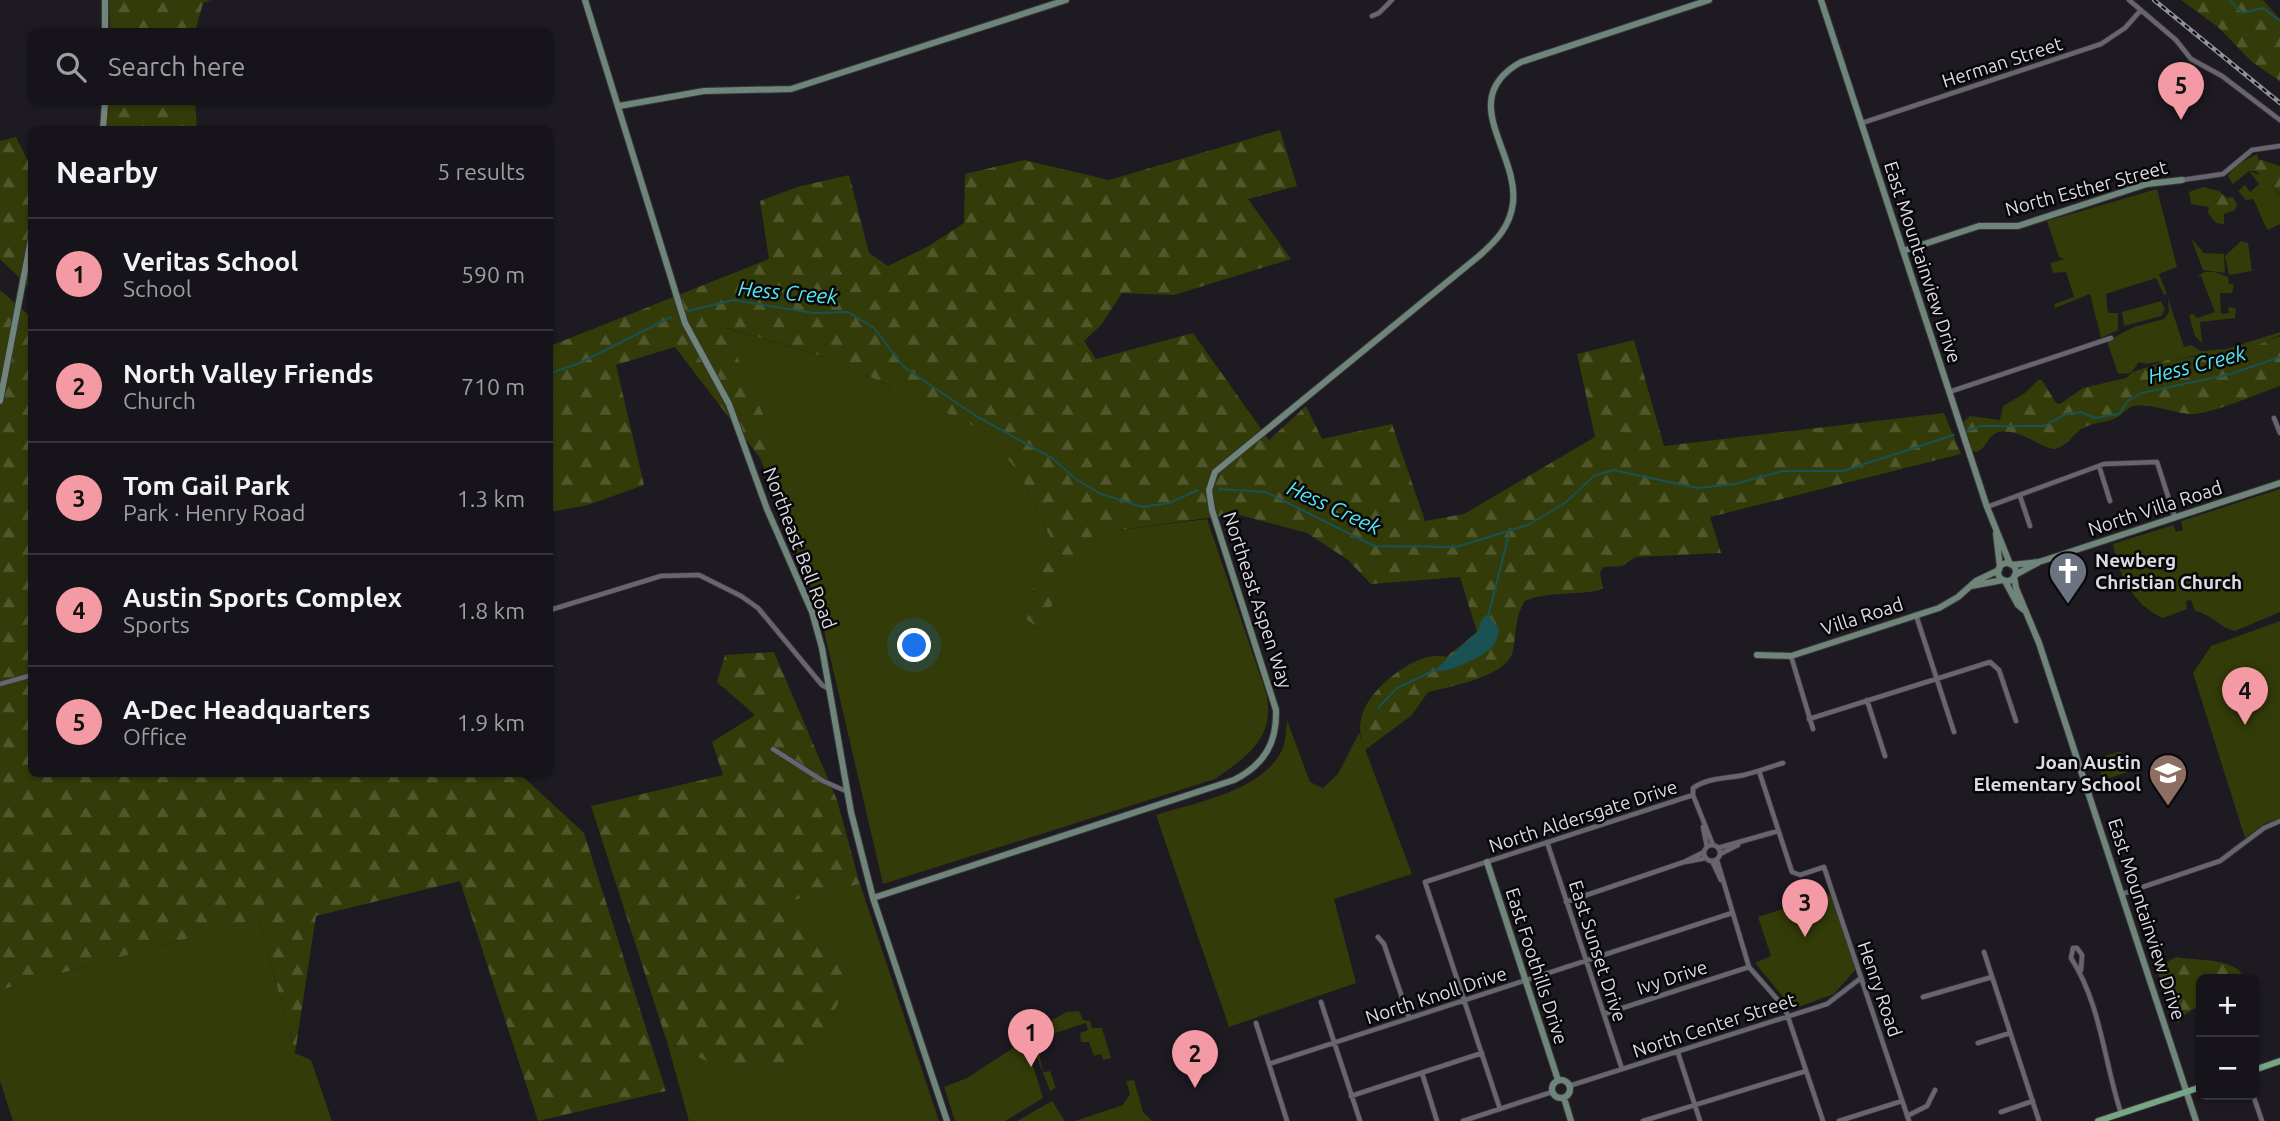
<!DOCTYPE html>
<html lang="en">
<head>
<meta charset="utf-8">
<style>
	:root { --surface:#16141a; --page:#1f1d23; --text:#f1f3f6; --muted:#9e9ea2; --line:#353339; --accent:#f49aa5 }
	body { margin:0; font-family:Ubuntu,sans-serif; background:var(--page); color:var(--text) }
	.controls { position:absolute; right:21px; bottom:21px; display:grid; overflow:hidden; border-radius:10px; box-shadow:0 2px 5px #0004 }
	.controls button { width:63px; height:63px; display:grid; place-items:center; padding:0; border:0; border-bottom:2px solid var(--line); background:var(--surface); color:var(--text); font:35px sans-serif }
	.you { position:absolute; left:915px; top:646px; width:24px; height:24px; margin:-18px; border:5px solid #fff; border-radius:50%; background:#1a73e8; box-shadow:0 0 0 10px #1a73e833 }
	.badge { display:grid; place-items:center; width:46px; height:46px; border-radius:50%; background:var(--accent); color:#111; font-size:23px; font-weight:700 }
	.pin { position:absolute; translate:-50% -58px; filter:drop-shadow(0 2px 4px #0008) }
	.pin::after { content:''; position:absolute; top:37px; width:24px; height:21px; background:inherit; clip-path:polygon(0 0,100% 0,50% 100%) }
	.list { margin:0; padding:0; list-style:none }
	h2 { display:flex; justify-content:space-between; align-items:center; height:91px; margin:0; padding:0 28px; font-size:30px }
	h2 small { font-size:23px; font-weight:400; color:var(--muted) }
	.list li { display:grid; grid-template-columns:46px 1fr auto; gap:21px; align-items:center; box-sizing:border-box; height:112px; padding:0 28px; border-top:2px solid var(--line) }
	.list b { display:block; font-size:26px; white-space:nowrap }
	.list p { margin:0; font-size:23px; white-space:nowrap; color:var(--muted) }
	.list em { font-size:23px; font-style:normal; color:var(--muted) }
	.icon { flex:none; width:38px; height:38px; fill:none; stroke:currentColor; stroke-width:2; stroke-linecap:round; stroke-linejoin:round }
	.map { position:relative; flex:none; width:2280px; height:1121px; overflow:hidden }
	.search { position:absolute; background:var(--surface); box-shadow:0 2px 5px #0004; left:28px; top:28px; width:525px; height:77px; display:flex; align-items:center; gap:18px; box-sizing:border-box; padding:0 24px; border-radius:10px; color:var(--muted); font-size:26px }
	.panel { position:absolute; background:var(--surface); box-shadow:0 2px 5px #0004; left:28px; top:126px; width:525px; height:651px; border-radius:10px }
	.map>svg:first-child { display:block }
	.green { fill:#333b08 }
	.forest { fill:url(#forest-firs) }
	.water { fill:#195154 }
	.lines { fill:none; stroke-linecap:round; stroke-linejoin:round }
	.stream { stroke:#195154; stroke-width:2 }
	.street-casing { stroke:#37343a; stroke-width:6 }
	.secondary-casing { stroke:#37343a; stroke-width:8 }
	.primary-casing { stroke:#37343a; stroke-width:8 }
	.street { stroke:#69656f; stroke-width:4.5 }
	.secondary { stroke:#70857a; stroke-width:6 }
	.primary { stroke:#76a686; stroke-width:6 }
	.rail-casing { stroke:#929097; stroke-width:4.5 }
	.rail { stroke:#070609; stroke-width:2; stroke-dasharray:5; stroke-linecap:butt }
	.labels { text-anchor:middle; stroke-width:5; stroke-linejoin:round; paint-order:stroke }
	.street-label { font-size:19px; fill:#dddbe1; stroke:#070609 }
	.poi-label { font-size:19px; font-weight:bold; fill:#dddbe1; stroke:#070609; text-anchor:start }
	.water-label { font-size:21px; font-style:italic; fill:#52e9f1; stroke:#070609 }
</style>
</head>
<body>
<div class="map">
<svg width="2280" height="1121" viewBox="0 0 2280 1121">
	<defs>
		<pattern id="forest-firs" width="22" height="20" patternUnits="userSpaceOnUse" patternTransform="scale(1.75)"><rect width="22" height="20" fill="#333b08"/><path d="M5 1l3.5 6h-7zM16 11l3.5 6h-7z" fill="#50572c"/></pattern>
	</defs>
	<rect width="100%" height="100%" fill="#1d1a22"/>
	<path class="green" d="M2249 171 2261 175 2280 195V224L2268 230C2260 219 2260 210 2253 199L2246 200 2238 191 2245 185 2250 192 2259 184Z
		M2157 189 2177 267 2159 274 2167 294 2164 295 2156 278 2106 294 2108 313H2118V330L2101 338 2090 294 2055 308 2054 304 2074 297 2066 272 2053 273 2050 263 2065 259 2059 257 2047 221Z
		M2191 238 2204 253 2224 254 2225 273 2203 270Z
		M2241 241 2248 243 2252 271 2229 275 2225 256Z
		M2205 272H2215L2228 277 2229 284 2234 285 2232 293H2220L2221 314 2229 313 2228 307 2236 308 2235 318 2200 322 2202 343 2195 336 2189 315 2193 314 2197 318 2215 312 2201 276H2197Z
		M2168 298 2184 347 2191 345 2201 351 2226 349 2280 332V335L2221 363 2199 355 2146 364 2139 362 2131 373 2118 374 2107 341 2134 327 2164 319 2169 312Z
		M2161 301 2165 310 2161 316 2124 326 2122 312Z
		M723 327 835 360 986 432 1019 473 1055 547 1020 615 1040 629 1072 566 1120 530 1207 519 1266 693C1276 737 1248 756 1215 779L883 884 819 609 760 458 779 450Z
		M2280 489V612L2235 631C2220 628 2211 614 2195 611L2191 600 2186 601 2187 609 2163 618C2133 605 2119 576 2113 544L2173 525 2176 532 2183 530 2181 521Z
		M2280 621V818L2266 823 2245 838 2193 673 2211 646Z
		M1287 720 1310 782 1323 788 1338 774 1359 733 1412 874 1334 899 1356 983 1229 1027 1156 815C1196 802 1260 792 1281 752 1286 744 1286 730 1287 720Z
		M2121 751 2128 772 2103 780 2096 759Z
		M860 884 939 1121H689L667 1042 731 1073 785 901Z
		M1830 894 1857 968 1834 994 1793 1009 1755 963 1771 956 1758 917Z
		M259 919 295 1053 311 1060 332 1121H13L0 1081V990Z
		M1079 1011 1083 1020 1090 1021 1092 1028H1102L1111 1058 1103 1060 1101 1054 1094 1056 1089 1042H1081L1080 1033 1088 1030 1086 1023 1040 1038 1042 1046 1038 1047 1043 1072 1050 1071 1056 1088 1050 1091 1035 1052 1038 1040 1025 1037 1024 1046 1028 1049 1043 1098 1005 1121H955L944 1087 967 1078 1019 1044V1038L1067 1012Z
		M1134 1080 1143 1112 1152 1121H1075L1123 1105 1130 1094 1126 1081Z
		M1052 1101 1065 1121H1017Z"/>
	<path class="forest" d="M109 0H211L203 3 195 32 110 31Z
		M2181 0H2263L2280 19V81L2252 62 2218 27Z
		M109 102H195L197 129 103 130Z
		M1280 130 1297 186 1248 199 1291 259 1174 295 1122 293 1101 325 1084 341 1096 359 1193 333 1269 440 1306 406 1322 439 1392 424 1425 521 1464 514 1595 437 1577 354 1634 340 1664 446 1944 413 1961 454 1710 517 1721 553 1636 557 1622 566 1603 567 1600 573 1603 588C1593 596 1547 590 1525 601 1514 617 1517 637 1512 654 1504 677 1449 687 1428 692L1412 715 1365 750C1360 737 1358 727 1363 712 1372 687 1419 648 1446 657L1477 632 1460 577 1371 584 1348 560 1307 533 1236 514 1120 530 1072 566 1040 629 1020 615 1055 547 1019 473 986 432 835 360 724 327 779 450 760 458 675 347 616 365 644 485 588 505 550 512V346L769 259 760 201 797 187 849 175 869 253 888 266 927 247 964 223 965 174 1024 160 1109 180Z
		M16 137 31 167V289L0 259V141Z
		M2257 154 2258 159 2280 166V194L2256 171H2249L2233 184 2228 176 2236 165Z
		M2203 187 2219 191 2227 198 2233 197 2237 204 2235 210 2224 214V224L2216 223 2208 213 2209 207 2191 204 2189 192Z
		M0 290 31 317 32 774H520L584 833 666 1091 538 1121 460 881 316 916 295 1053 259 919 0 990Z
		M2280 336V386C2259 393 2212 414 2193 414 2177 414 2146 402 2134 406 2127 408 2123 414 2116 418 2106 423 2095 422 2085 427 2074 432 2068 446 2055 449 2044 450 2020 428 1999 432 1987 435 1987 449 1976 452L1972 450 1963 422 1970 416 2000 420 2003 406 2025 393 2038 380H2042L2056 403 2060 404 2083 388 2126 378 2133 372 2167 360 2200 356 2221 364 2238 353Z
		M774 652 837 800 860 884 785 902 850 966 840 999 812 1060 731 1073 667 1042 591 806 723 775 712 742 755 715 717 682 725 655Z
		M2176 957C2196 961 2237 957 2245 979H2201V1004L2184 1015 2178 1024 2156 968Z"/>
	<path class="water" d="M1488 614 1499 629C1498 636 1496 644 1490 649 1481 657 1446 675 1435 670L1477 632 1482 619Z"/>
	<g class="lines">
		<path class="stream" d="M2229 0 2243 13 2263 8 2280 21
			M688 311 733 300 814 313 848 312 874 328 904 367 976 416 1052 458 1077 480 1101 494 1143 507 1169 503 1198 490
			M550 373 580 363 671 317
			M1966 431 1980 426H2044L2066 414 2081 412 2095 418 2119 414 2128 401 2141 393 2231 374 2280 357
			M1219 489 1266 492 1374 546 1456 547 1528 525 1565 503 1594 476 1613 470 1697 488 1735 484 1783 471H1843L1954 435
			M1488 617 1509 534
			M1378 708 1397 688 1435 670"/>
		<g class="street-casing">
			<path id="street" d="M2129 0 2176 40 2191 59 2222 76 2280 120
				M1372 16 1379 13 1392 0
				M1862 123 2101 44 2125 28 2141 10
				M2182 180 2223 174 2252 150 2280 146
				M1949 392 2111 338
				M2274 418 2280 433
				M2099 466 2110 501
				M2020 496 2030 526
				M1987 507 2104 464 2157 462 2175 518
				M550 610 661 576 699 575 741 596 758 608 822 685 829 689
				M1916 615 1954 732
				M1791 656 1813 729
				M0 684 32 675
				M1867 700 1885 756
				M1809 719 1990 662 1999 670 2016 721
				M773 749 823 781 848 792
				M1759 771 1792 872 1800 875 1824 867 1909 1121
				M1693 795V788C1709 777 1726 779 1744 775 1757 772 1770 767 1783 763
				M1693 795 1713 845
				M1703 827 1707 847
				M1547 842 1622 1069
				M1704 853a8 8 0 1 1 16 0a8 8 0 1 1-16 0Z
				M1718 848 1778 831
				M1720 854 1738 845
				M1717 860 1749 967 1785 1008 1823 1121
				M1712 861 1721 880
				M1685 862 1706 858
				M2122 894 2220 861 2264 828 2280 821
				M1566 902 1684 862 1704 852
				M1378 937 1384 944 1409 1018
				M1984 952 2039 1121
				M2081 970 2082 955 2077 948H2073L2071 958C2101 1004 2104 1062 2121 1113
				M1923 997 1992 977
				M1321 1002 1360 1121
				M1604 1014 1749 967
				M1256 1023 1287 1121
				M1978 1043 2010 1033
				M1678 1053 1700 1121
				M1269 1064 1732 913
				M1422 1073 1437 1121
				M1569 1086 1827 1004 1861 978
				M2253 1095 2262 1121
				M1351 1096 1482 1053
				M1500 1109 1425 882 1693 795
				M2001 1112 2033 1101
				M1907 1116 1927 1106 1935 1090
				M1463 1121 1552 1092
				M1643 1121 1806 1071
				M1839 1121 1902 1101"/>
		</g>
		<g class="secondary-casing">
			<path id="secondary" d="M105 0V32
				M585 0 685 323 729 404 767 509 812 612 822 648 851 812 873 898 947 1121
				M1821 0 1987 507 2010 564
				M619 106 704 91 791 89 1066 0
				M103 130 105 102
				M1903 251 1979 226H2018L2147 184 2182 180
				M0 401 32 234
				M1996 534 2000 567
				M1998 572a9 9 0 1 1 18 0a9 9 0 1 1-18 0Z
				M2012 565 2039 562 2280 483
				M2015 575 2039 562
				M2014 577 2016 588 2039 643 2196 1121
				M2005 581 2018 605 2024 610
				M1971 586 2003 580
				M1757 655 1791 656 1939 608 1958 597 1976 581 1999 570
				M1487 862 1558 1080
				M873 898 1234 780C1264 765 1277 743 1276 710L1212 510 1209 490 1215 472 1479 256C1496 241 1510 227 1513 203 1519 152 1455 99 1521 62L1709 0
				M1552 1089a9 9 0 1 1 18 0a9 9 0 1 1-18 0Z
				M1564 1098 1571 1121"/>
		</g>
		<g class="primary-casing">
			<path id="primary" d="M2254 1070 2280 1061
				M2098 1121 2201 1087"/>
		</g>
		<use href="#street" class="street"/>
		<use href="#secondary" class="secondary"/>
		<use href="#primary" class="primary"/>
		<g class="rail-casing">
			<path id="rail" d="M2154 0 2280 103"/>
		</g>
		<use href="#rail" class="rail"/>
	</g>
	<defs>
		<g id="church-pin" transform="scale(2.0125)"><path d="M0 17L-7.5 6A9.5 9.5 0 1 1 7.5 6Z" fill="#6b7280" stroke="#070609"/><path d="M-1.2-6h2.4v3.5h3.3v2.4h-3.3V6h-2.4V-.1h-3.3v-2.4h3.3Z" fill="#fff"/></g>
		<g id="school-pin" transform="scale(2.0125)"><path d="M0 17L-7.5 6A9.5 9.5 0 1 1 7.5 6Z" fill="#8d6e63" stroke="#070609"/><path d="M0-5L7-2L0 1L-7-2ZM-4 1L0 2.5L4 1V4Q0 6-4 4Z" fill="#fff"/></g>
	</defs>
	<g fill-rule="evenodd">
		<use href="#church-pin" x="2068" y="571"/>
		<use href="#school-pin" x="2168" y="773"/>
	</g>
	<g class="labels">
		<g class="street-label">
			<text transform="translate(2002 62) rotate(-18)" y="7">Herman Street</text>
			<text transform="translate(2086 188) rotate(-15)" y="7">North Esther Street</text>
			<text transform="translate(1923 262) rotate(72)" y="7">East Mountainview Drive</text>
			<text transform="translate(2155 508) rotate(-18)" y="7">North Villa Road</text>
			<text transform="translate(800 548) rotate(69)" y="7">Northeast Bell Road</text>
			<text transform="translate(1258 600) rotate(72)" y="7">Northeast Aspen Way</text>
			<text transform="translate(1862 616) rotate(-18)" y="7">Villa Road</text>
			<text transform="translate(1583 816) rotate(-18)" y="7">North Aldersgate Drive</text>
			<text transform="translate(2147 919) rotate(72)" y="7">East Mountainview Drive</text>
			<text transform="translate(1598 951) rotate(72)" y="7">East Sunset Drive</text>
			<text transform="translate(1537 966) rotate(72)" y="7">East Foothills Drive</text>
			<text transform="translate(1672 977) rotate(-18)" y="7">Ivy Drive</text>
			<text transform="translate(1880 989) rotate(71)" y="7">Henry Road</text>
			<text transform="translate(1436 995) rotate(-18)" y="7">North Knoll Drive</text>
			<text transform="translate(1714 1025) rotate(-18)" y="7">North Center Street</text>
		</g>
		<g class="poi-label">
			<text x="2095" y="567">Newberg<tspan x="2095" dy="22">Christian Church</tspan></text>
			<text x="2141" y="769" text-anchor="end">Joan Austin<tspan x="2141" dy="22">Elementary School</tspan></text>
		</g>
		<g class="water-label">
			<text transform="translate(788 293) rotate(5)" y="7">Hess Creek</text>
			<text transform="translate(2197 365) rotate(-14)" y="7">Hess Creek</text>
			<text transform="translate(1334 508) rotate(25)" y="7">Hess Creek</text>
		</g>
	</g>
</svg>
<div class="controls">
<button>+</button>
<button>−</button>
</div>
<div class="you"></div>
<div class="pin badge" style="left:1031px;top:1067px">1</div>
<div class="pin badge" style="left:1195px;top:1088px">2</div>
<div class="pin badge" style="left:1805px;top:937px">3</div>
<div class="pin badge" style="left:2245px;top:725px">4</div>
<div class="pin badge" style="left:2181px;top:120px">5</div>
<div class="search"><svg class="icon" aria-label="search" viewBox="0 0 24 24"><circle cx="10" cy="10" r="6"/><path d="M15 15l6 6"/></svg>Search here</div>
<section class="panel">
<h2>Nearby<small>5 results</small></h2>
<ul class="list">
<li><span class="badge">1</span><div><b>Veritas School</b><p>School</p></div><em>590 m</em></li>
<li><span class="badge">2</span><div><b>North Valley Friends</b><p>Church</p></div><em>710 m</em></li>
<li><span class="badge">3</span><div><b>Tom Gail Park</b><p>Park · Henry Road</p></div><em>1.3 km</em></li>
<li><span class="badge">4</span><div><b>Austin Sports Complex</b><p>Sports</p></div><em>1.8 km</em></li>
<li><span class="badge">5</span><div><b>A-Dec Headquarters</b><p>Office</p></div><em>1.9 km</em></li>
</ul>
</section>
</div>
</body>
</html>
